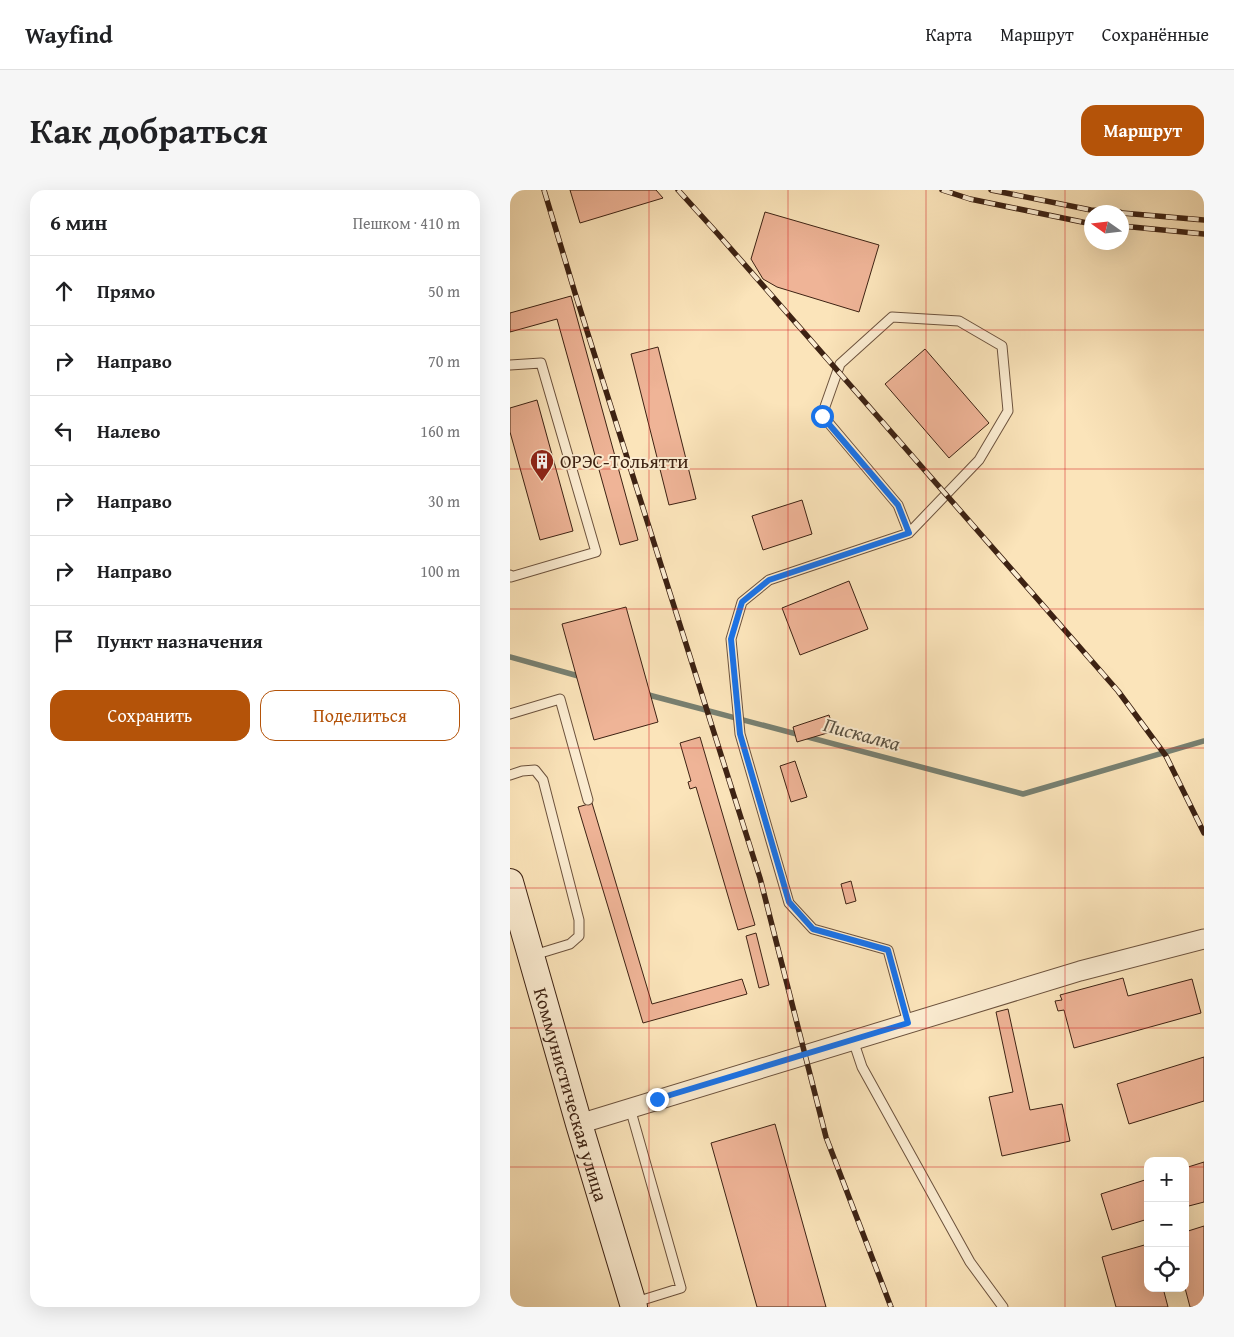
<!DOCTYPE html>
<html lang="ru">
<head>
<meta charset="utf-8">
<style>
	:root { --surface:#fff; --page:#f6f6f6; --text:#202124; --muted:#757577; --line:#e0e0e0; --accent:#b45309 }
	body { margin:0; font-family:"Gentium Book Plus",serif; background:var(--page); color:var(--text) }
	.controls { position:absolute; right:15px; bottom:15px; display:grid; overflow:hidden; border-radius:10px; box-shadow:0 5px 20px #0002 }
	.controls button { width:45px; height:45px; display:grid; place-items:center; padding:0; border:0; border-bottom:1px solid var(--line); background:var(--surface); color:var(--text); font:25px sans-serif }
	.compass { position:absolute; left:574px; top:15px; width:45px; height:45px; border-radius:50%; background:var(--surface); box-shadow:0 5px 20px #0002; rotate:284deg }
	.stop { position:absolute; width:15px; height:15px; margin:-11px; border:4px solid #1a73e8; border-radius:50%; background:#fff }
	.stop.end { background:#1a73e8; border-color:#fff; box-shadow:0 1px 5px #0008 }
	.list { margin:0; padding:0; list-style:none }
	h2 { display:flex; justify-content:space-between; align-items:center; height:65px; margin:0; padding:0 20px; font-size:21px }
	h2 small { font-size:16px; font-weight:400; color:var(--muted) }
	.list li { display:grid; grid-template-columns:32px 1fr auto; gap:15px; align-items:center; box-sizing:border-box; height:70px; padding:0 20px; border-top:1px solid var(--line) }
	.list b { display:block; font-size:19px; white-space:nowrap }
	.list em { font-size:16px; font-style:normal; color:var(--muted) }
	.actions { display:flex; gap:10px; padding:15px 20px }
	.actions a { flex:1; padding:11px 0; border:1px solid var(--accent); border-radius:15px; text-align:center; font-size:18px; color:var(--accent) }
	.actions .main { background:var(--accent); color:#fff }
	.icon { flex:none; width:28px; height:28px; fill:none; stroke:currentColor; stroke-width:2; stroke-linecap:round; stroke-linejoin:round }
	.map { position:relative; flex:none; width:694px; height:1117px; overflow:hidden; border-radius:15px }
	header { display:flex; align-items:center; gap:30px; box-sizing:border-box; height:70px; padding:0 25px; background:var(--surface); border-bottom:1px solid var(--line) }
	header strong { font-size:24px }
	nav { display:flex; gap:28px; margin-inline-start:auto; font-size:18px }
	.intro { display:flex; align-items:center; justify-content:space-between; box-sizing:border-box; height:120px; padding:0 30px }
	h1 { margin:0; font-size:35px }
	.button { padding:12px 22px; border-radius:15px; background:var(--accent); color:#fff; font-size:18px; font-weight:700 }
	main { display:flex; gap:30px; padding:0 30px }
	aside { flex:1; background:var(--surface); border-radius:15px; box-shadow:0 5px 20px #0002 }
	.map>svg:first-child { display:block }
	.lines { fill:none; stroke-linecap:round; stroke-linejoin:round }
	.stream { stroke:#788071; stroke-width:5.5 }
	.building { fill:#efb497; stroke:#3d2213 }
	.service-casing { stroke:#6c523d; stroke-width:11 }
	.minor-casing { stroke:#6c523d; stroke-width:21 }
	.secondary-casing { stroke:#3d2213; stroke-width:28 }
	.service { stroke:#fcedd2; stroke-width:9 }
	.minor { stroke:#fcedd2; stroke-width:19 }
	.secondary { stroke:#fcedd2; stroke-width:26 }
	.rail-casing { stroke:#3d2213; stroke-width:5.5 }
	.rail { stroke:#fcedd2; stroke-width:4; stroke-dasharray:11; stroke-linecap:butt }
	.route { stroke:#1a73e8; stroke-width:6 }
	.grid { fill:none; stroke:#d62828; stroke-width:1; stroke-opacity:0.55 }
	.labels { text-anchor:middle; stroke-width:4; stroke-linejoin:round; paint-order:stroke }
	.poi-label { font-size:19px; fill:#3d2213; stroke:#fcedd2; text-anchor:start }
	.street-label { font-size:19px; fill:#3d2213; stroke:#fcedd2 }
	.water-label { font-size:20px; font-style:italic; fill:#5a5142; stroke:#fcedd2 }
</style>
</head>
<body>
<header>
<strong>Wayfind</strong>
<nav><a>Карта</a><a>Маршрут</a><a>Сохранённые</a></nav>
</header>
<div class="intro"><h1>Как добраться</h1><a class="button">Маршрут</a></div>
<main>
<aside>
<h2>6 мин<small>Пешком · 410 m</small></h2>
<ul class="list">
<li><svg class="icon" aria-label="ahead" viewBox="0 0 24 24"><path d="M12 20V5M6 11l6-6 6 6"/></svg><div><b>Прямо</b></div><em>50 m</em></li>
<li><svg class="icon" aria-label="right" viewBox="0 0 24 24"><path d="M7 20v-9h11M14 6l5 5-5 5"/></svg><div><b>Направо</b></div><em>70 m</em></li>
<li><svg class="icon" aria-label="left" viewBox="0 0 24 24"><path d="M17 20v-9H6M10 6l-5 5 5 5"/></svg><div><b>Налево</b></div><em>160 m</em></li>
<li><svg class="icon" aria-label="right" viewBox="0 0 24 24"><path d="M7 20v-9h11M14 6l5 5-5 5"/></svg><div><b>Направо</b></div><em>30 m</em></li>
<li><svg class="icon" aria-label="right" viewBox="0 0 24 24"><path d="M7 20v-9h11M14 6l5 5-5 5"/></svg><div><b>Направо</b></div><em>100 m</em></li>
<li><svg class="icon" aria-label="arrive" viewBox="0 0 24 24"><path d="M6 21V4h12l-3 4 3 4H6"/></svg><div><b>Пункт назначения</b></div></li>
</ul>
<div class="actions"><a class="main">Сохранить</a><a>Поделиться</a></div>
</aside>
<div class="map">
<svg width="694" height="1117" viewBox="0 0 694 1117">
	<rect width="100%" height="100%" fill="#fbe4ba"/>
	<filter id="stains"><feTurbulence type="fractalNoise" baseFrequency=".004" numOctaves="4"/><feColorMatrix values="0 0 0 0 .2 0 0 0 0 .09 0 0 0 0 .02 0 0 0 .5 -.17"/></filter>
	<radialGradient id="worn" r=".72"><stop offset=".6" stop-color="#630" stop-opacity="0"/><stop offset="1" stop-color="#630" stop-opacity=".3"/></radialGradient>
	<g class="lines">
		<path class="stream" d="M0 467 72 487
			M135 504 513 604 694 551"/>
	</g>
	<path class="building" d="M60 0H146L153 8 70 33Z
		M255 22 369 55 349 122 267 97 253 89 241 69Z
		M61 106 128 350 110 355 47 129 0 142V123Z
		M148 157 186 309 159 315 121 164Z
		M415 159 479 233 439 268 375 194Z
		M27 210 63 341 30 350 0 242V218Z
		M292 310 302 344 253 360 242 326Z
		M339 391 358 439 290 465 272 418Z
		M116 417 148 532 84 550 52 434Z
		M319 525 324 541 287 552 283 537Z
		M190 547 245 735 228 740 186 597 180 599 178 592 181 591 170 553Z
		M285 571 297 607 281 612 270 576Z
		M82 613 142 814 232 789 237 804 133 833 68 617Z
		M341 691 346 711 336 714 331 694Z
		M246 743 259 795 249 798 236 746Z
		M613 788 618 806 682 789 691 823 564 858 554 820 548 821 545 811 552 810 550 805Z
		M498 819 520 920 552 914 560 951 492 966 479 907 503 902 486 822Z
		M694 867V911L619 934 607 894Z
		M265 934 316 1117H247L201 953Z
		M694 972V1012L675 1017V978Z
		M638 989V1029L602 1040 591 1004Z
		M694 1036V1117H680L675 1098V1042Z
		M638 1054V1098H653L658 1117H606L592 1067Z"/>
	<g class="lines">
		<g class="service-casing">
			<path id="service" d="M0 175 31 173 86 362 1 387 0 385
				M0 524 50 509 78 610
				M0 585 12 581 25 580 33 590 69 730V746L60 754 24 765
				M398 833 378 760 303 739 279 713 230 544 221 449 232 412 259 390 399 343 388 315 312 225 330 174 382 127 449 131 492 156 498 221 469 270 399 343
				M343 850 352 877 460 1072 493 1117
				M120 918 171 1098 126 1112"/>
		</g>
		<g class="minor-casing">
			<path id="minor" d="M69 934 570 781 694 749"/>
		</g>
		<g class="secondary-casing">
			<g id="secondary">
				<path id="s1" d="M0 692 69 934 124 1117"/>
			</g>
		</g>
		<use href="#service" class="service"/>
		<use href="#minor" class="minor"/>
		<use href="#secondary" class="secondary"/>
		<g class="rail-casing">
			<path id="rail" d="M34 0 65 103 250 688 316 947 381 1117
				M168 0 207 43 608 501 656 566 694 643
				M432 0 460 9 582 34
				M481 0 581 20 610 22
				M612 23 694 30
				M612 36 694 44"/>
		</g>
		<use href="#rail" class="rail"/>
	</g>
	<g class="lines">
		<path class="route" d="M147 909 398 833 378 760 303 739 279 712 230 544 221 449 232 412 259 390 399 343 388 315 312 226"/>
	</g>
	<path class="grid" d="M139 0V1117M278 0V1117M416 0V1117M555 0V1117M0 140H694M0 279H694M0 419H694M0 558H694M0 698H694M0 838H694M0 977H638M675 977H694"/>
	<defs>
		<g id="building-pin" transform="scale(1.25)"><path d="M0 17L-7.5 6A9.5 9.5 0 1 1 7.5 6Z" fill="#8f2418" stroke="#fcedd2"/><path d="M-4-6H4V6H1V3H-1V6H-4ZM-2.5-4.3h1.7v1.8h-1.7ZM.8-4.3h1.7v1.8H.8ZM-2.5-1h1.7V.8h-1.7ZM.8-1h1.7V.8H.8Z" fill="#fff"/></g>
	</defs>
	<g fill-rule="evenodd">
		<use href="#building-pin" x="32" y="271"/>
	</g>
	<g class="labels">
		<g class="poi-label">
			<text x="50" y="278">ОРЭС-Тольятти</text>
		</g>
		<g class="street-label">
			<text dy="7" stroke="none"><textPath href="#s1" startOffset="221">Коммунистическая улица</textPath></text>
		</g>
		<g class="water-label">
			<text transform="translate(352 544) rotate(15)" y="7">Пискалка</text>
		</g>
	</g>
	<rect width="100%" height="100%" filter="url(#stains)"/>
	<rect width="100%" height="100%" fill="url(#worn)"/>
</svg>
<div class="controls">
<button>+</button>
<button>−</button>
<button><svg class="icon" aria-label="locate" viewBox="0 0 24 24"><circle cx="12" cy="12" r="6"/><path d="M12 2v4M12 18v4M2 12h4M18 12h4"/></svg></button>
</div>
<svg class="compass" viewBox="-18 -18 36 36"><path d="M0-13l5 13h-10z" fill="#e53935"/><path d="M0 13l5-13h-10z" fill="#757577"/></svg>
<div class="stop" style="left:312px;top:226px"></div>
<div class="stop end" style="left:147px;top:909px"></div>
</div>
</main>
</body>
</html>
